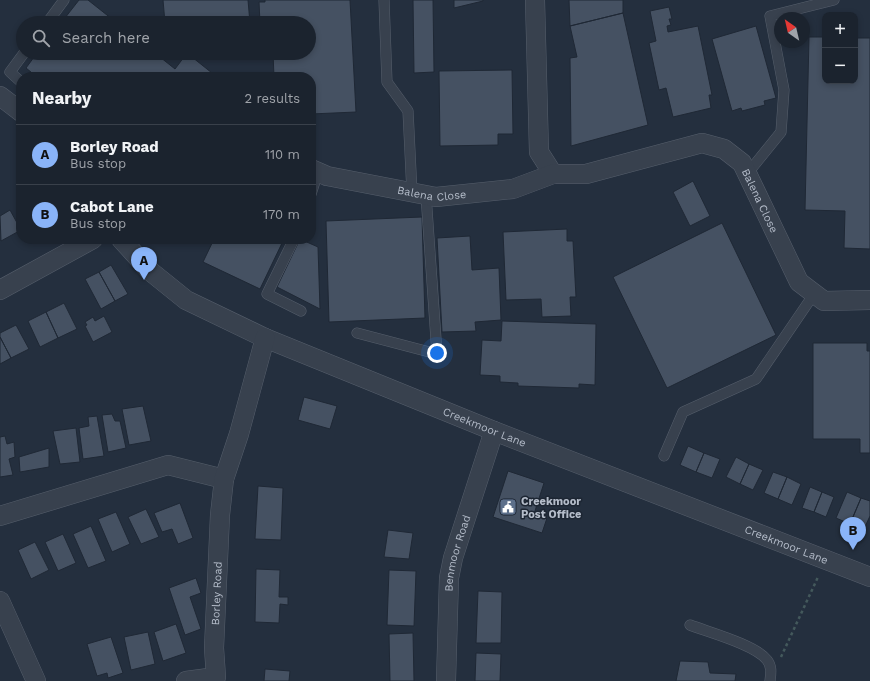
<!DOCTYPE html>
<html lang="en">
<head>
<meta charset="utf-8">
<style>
	:root { --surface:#1b232e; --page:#242b36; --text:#f1f3f6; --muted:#a0a4aa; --line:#39404a; --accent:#8ab4f8 }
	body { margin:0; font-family:"Work Sans",sans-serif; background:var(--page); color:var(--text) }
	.controls { position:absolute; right:12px; top:12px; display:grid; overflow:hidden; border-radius:8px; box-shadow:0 2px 6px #0003 }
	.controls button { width:36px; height:36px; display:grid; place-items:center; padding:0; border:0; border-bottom:1px solid var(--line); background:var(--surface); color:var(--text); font:20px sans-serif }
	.compass { position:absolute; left:774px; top:12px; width:36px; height:36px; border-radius:50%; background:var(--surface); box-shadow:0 2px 6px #0003; rotate:326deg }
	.you { position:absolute; left:437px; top:353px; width:14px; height:14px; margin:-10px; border:3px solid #fff; border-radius:50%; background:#1a73e8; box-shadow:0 0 0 6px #1a73e833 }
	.badge { display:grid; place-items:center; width:26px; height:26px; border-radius:50%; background:var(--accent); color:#111; font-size:13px; font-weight:700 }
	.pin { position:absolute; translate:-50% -33px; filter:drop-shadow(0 1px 2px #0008) }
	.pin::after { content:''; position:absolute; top:21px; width:14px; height:12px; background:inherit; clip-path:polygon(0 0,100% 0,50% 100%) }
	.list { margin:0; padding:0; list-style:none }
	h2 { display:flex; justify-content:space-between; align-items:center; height:52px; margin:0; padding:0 16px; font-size:17px }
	h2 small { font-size:13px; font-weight:400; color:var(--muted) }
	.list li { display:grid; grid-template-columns:26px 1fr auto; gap:12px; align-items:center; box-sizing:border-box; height:60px; padding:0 16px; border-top:1px solid var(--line) }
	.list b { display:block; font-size:15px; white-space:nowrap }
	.list p { margin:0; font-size:13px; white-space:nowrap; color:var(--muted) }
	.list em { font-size:13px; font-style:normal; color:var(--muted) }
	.icon { flex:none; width:22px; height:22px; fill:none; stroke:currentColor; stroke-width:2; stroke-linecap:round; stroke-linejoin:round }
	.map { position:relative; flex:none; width:870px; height:681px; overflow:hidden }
	.search { position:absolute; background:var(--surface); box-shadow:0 2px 6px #0003; left:16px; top:16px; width:300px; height:44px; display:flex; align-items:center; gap:10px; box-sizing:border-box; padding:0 14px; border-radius:22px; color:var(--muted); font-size:15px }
	.panel { position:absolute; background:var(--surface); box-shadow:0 2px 6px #0003; left:16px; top:72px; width:300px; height:172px; border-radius:16px }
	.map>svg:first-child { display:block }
	.building { fill:#455162; stroke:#1f2835 }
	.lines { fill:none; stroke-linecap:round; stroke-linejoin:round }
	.service-casing { stroke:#565f6c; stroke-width:11 }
	.minor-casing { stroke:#565f6c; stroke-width:20 }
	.path { stroke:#44595c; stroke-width:2.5; stroke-dasharray:3 3; stroke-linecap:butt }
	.service { stroke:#38414e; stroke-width:10 }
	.minor { stroke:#38414e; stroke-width:19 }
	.labels { text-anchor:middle; stroke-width:3; stroke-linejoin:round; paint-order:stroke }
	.street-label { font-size:11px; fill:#b4bcc9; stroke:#1d2633 }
	.poi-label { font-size:11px; font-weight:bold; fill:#b4bcc9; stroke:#1d2633; text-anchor:start }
</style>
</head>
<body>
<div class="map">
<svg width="870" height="681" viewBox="0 0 870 681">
	<rect width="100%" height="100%" fill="#242f3e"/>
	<path class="building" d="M79 0H88L117 23H61Z
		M163 0H248L250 23H165Z
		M265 0H350L356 112 311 114V77H274L273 53H309V23H260L259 2H265Z
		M413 0H433L434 72 414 73Z
		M454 0H483V1L454 8Z
		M569 0H623V13L570 26Z
		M669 7 672 19H669L671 25 667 26 668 32 698 26 712 95H709L711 108 673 117 666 88 659 90 649 43 656 41 650 11Z
		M623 13 648 125 571 146 570 58 577 57 570 26Z
		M756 26 776 98 764 101 765 105 742 111 741 108 732 111 712 39Z
		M809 37H825V81H855V38H870V249L844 248 845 211 805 210Z
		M37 53H155L175 69 187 53 217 77H37L26 68Z
		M166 53H242L167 57Z
		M512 70 513 134H498V145L440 146 439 71Z
		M693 181 710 216 690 226 673 192Z
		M10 210 21 230 1 241 0 216Z
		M422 217 425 318 329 322 326 221Z
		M722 223 776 335 667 388 613 277Z
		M567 229V241H573L576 297H570L571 316 542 317 541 299 506 300 503 232Z
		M470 236 472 270 499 268 501 320 475 322 476 331 442 332 437 238Z
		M214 239H284L260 289 203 262Z
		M300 239 318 247 320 309 277 287Z
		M111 265 128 294 115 301 99 272Z
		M99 272 115 301 101 309 85 279Z
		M64 303 77 329 58 338 46 312Z
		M46 312 58 338 40 347 28 321Z
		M104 316 112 332 93 342 85 326 87 325 85 322 93 317 95 321Z
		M502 321 596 324 595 385 579 384V388L518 386V383L500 382V376L480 375 482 340 501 341Z
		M16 325 29 349 11 358 0 337V333Z
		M0 337 11 358 0 364Z
		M813 343H867V351H870V453H860V439H813Z
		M304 397 337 406 330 429 298 420Z
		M143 406 151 441 129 445 122 409Z
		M112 414 115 421H120L126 448 108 452 102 415Z
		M97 416 104 456 83 459 79 428 89 426 88 417Z
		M76 428 80 462 60 464 53 431Z
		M5 436 7 444 14 442 15 457 9 459 13 475 0 477V437Z
		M688 446 704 453 696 472 680 465Z
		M49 448V467L20 472 19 457Z
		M704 453 720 459 712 478 696 472Z
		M736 457 749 464 740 484 726 477Z
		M749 464 763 470 753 490 740 484Z
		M508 471 544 483 534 514 547 518 542 533 493 517Z
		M773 472 787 477 778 499 764 493Z
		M787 477 801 484 792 505 778 499Z
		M258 486 283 488 281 540 255 539Z
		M810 487 822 492 814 512 802 508Z
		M822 492 834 497 826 517 814 512Z
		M847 492 861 498 850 524 836 518Z
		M861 498 870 501V516L864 529 850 524Z
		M180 503 193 538 178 544 172 529 162 532 154 513Z
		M146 509 159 537 141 544 128 517Z
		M116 512 130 544 112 552 98 519Z
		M91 526 106 561 88 568 73 534Z
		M388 530 413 533 409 559 384 557Z
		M63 534 76 563 58 571 45 542Z
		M35 542 49 570 31 579 18 550Z
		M256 569 280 570 279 597H288V605L280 604 279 623 255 622Z
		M389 570 416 571 414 626 387 625Z
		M196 578 201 593 190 597 201 629 185 635 169 588Z
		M478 591 502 592 501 643H476Z
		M176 624 186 653 163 661 154 632Z
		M148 632 155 664 131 670 124 637Z
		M413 633 414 681H390L389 634Z
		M111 637 123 673 108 678 107 673 97 676 87 644Z
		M476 653 501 654 500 681H475Z
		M680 661 708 662 710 673 736 674 735 681H676Z
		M265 669 290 671 289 681H264Z"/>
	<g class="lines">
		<g class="service-casing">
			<path id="service" d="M384 0 387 82 408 111 412 193
				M47 23 64 0
				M21 82 10 72 24 53
				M747 174 781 132 784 90 770 16 834 0
				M311 194 318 172
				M294 239 267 294 301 311
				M357 333 437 354 426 195
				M664 456 683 412 756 379 814 294
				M690 625C708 632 756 645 767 660 772 666 771 673 770 681"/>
		</g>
		<g class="minor-casing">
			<g id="minor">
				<path d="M535 0 539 152 553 174"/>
				<path d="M0 96 21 112"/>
				<path id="s1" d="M311 169 327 176 436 197 513 189 553 174H586L702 143 724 149 742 163 799 282 824 301 870 300"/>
				<path id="s2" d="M121 239 150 271 186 300 265 338 494 431 870 577"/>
				<path d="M0 290 93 239"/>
				<path d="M0 516 168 465 224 479"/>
				<path d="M0 601 36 681"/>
				<path id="s3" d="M186 681 216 677 214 648 220 515 224 479 239 434 265 338"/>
				<path id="s4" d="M446 681 449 578 453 558 494 431"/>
			</g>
		</g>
		<path class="path" d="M781 657 818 577"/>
		<use href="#service" class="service"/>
		<use href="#minor" class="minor"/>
	</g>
	<defs>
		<g id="civic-square" transform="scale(0.9)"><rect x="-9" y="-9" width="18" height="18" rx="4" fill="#5c6f8a" stroke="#1d2633"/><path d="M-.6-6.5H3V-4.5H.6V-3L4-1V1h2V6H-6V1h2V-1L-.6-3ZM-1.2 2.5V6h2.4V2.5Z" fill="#fff"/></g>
	</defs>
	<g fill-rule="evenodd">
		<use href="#civic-square" x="508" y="507"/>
	</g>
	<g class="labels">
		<g class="street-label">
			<text dy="4" stroke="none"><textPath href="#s1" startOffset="124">Balena Close</textPath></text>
			<text dy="4" stroke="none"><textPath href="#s1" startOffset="489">Balena Close</textPath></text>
			<text dy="4" stroke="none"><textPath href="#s2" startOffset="414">Creekmoor Lane</textPath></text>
			<text dy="4" stroke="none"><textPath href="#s2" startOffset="738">Creekmoor Lane</textPath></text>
			<text dy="4" stroke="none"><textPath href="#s4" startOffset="129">Benmoor Road</textPath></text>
			<text dy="4" stroke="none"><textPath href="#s3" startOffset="114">Borley Road</textPath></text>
		</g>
		<g class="poi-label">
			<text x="521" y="505">Creekmoor<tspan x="521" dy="13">Post Office</tspan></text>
		</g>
	</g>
</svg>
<div class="controls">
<button>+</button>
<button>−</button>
</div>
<svg class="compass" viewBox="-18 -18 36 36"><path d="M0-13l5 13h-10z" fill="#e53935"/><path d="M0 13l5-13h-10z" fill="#a0a4aa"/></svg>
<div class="you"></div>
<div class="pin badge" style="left:144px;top:280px">A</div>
<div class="pin badge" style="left:853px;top:550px">B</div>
<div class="search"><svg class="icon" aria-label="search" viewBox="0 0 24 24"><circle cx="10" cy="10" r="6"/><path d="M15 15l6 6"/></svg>Search here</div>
<section class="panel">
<h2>Nearby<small>2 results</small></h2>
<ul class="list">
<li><span class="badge">A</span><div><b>Borley Road</b><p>Bus stop</p></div><em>110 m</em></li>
<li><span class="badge">B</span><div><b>Cabot Lane</b><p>Bus stop</p></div><em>170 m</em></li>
</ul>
</section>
</div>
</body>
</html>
